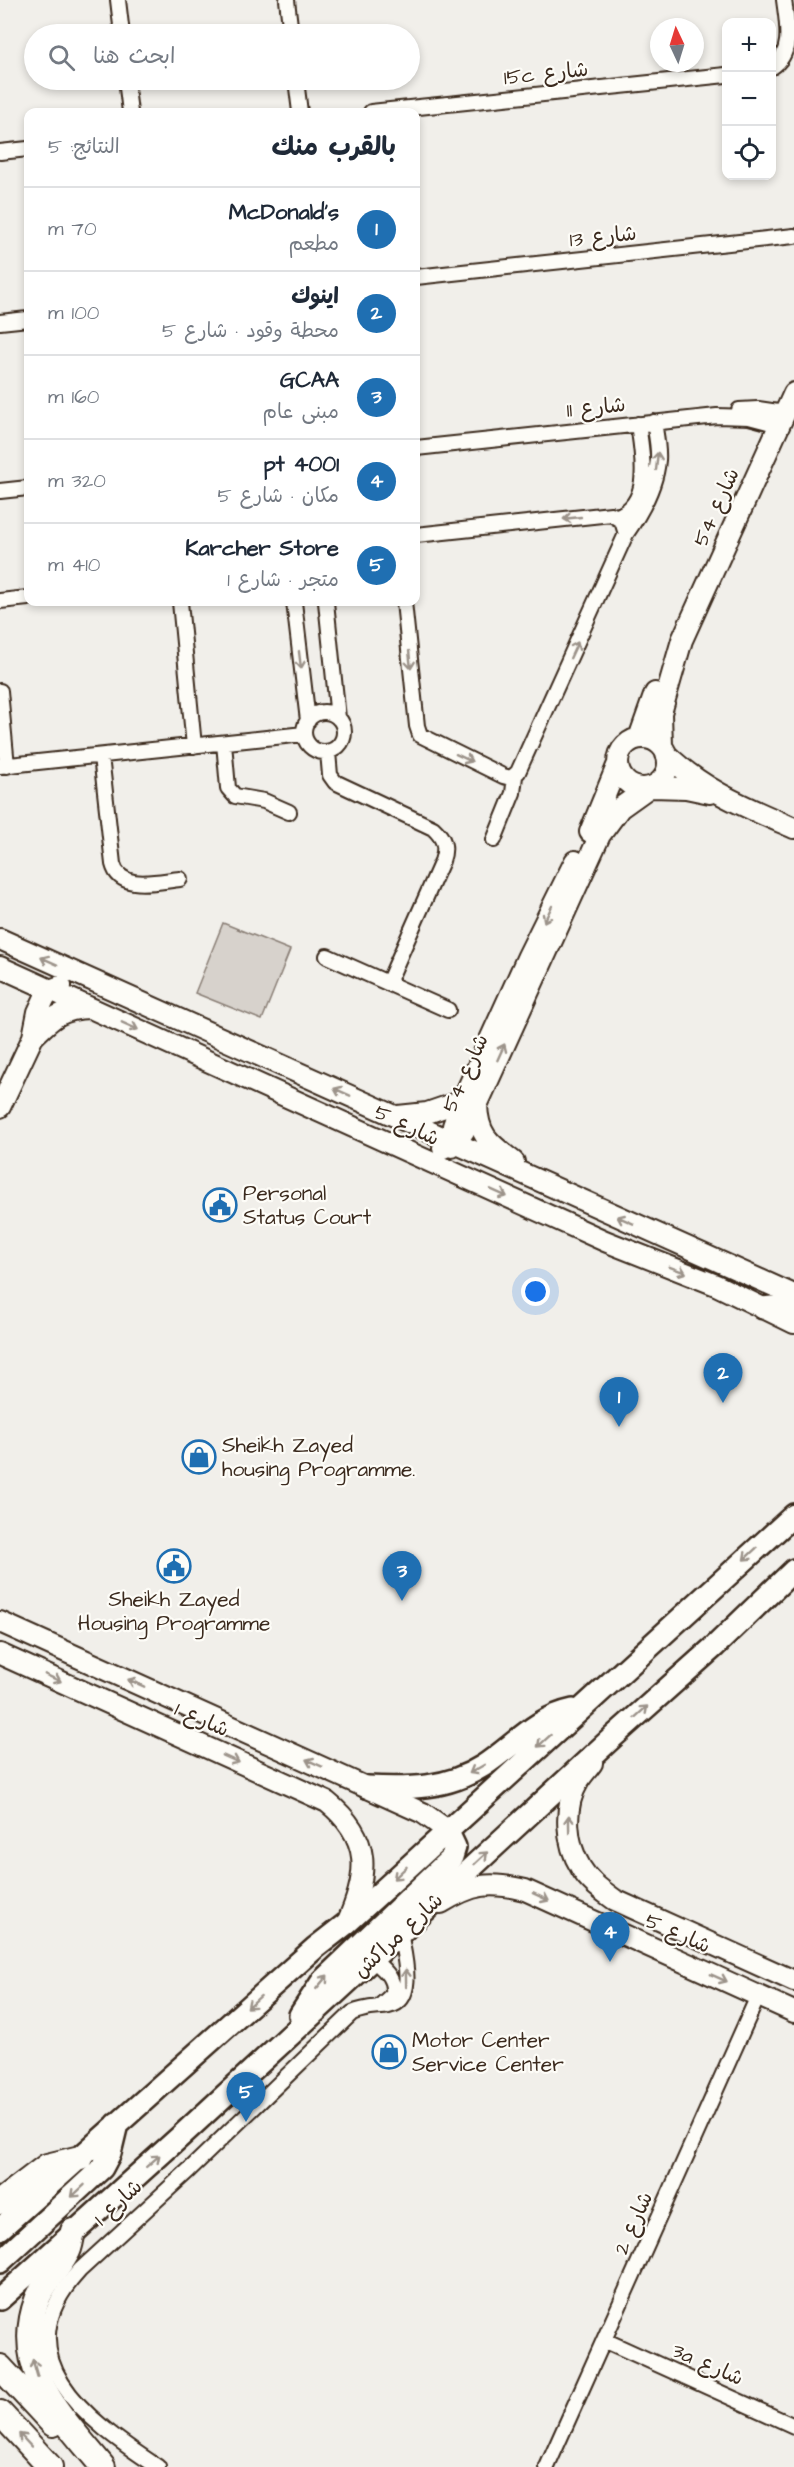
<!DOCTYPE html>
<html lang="ar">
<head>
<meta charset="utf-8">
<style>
	:root { --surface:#fff; --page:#f6f6f7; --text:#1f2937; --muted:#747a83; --line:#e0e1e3; --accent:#1f6fb2 }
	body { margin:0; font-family:"Architects Daughter","Playpen Sans Arabic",sans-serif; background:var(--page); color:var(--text); direction:rtl }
	.controls { position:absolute; right:18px; top:18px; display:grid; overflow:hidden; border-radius:12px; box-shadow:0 3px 9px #0003 }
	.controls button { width:54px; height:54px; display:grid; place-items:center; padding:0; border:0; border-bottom:2px solid var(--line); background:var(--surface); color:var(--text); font:30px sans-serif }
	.compass { position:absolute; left:650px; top:18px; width:54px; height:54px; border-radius:50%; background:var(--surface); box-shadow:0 3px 9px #0003; rotate:356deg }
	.you { position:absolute; left:536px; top:1292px; width:21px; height:21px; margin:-15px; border:4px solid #fff; border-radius:50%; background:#1a73e8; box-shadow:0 0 0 9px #1a73e833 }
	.badge { display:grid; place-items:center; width:39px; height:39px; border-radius:50%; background:var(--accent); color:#fff; font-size:20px; font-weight:700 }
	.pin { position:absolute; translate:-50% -50px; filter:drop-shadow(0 2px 3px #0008) }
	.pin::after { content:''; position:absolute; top:32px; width:21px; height:18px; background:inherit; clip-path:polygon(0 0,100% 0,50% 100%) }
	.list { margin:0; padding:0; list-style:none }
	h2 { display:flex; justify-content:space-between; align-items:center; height:78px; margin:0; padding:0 24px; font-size:26px }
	h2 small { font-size:20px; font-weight:400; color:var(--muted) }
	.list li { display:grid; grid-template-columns:39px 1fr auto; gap:18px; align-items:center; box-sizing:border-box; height:84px; padding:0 24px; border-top:2px solid var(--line) }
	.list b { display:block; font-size:22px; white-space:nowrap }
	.list p { margin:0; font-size:20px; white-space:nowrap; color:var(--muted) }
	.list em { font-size:20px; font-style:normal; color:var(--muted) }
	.icon { flex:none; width:33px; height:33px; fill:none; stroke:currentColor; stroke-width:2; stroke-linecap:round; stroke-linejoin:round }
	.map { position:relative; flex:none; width:794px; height:2467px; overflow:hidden; direction:ltr }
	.search { position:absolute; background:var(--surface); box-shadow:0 3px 9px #0003; left:24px; top:24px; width:396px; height:66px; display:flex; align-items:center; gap:15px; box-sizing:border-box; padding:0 21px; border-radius:33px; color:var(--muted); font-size:22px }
	.panel { position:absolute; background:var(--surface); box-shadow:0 3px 9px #0003; left:24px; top:108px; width:396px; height:498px; border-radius:12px; direction:rtl }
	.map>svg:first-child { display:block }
	.green { fill:#d7d2cc; stroke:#897e75; stroke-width:1.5 }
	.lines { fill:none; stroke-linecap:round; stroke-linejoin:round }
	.street-casing { stroke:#3b2a1e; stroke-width:18 }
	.secondary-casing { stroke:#3b2a1e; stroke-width:24 }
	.primary-casing { stroke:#3b2a1e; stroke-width:26 }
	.highway-casing { stroke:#3b2a1e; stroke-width:28 }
	.street { stroke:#fdfcf7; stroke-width:14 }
	.secondary { stroke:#fdfcf7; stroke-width:20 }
	.primary { stroke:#fdfcf7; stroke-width:21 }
	.highway { stroke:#fdfcf7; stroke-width:24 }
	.oneway { stroke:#9c938a }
	.labels { text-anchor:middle; stroke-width:4.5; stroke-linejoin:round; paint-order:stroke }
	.street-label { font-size:21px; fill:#3b2a1e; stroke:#fdfcf7 }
	.poi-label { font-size:21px; fill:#3b2a1e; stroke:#fdfcf7; text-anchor:start }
</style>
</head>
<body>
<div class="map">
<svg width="794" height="2467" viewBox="0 0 794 2467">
	<rect width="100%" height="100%" fill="#f1efea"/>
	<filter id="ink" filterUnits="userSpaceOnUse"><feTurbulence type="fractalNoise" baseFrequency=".0167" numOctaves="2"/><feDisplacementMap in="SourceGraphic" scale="12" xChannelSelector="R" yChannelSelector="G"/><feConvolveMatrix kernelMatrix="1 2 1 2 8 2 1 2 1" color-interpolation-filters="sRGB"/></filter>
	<g filter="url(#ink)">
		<path class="green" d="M223 923 290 950 262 1020 195 993Z"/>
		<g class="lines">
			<g class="street-casing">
				<path id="street" d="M118 0 122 34
					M287 0 291 34
					M772 67C794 53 787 24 784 0
					M126 80 130 112
					M296 80 300 112
					M371 112 726 75
					M0 152 28 149
					M416 277 794 236
					M0 322 28 319
					M739 410 758 409 785 413
					M416 448 717 416 749 417 779 425
					M0 491 28 488
					M617 516C653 503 642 453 638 424
					M626 534C640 514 656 485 658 460 659 448 656 435 654 422
					M0 601 28 598
					M180 602 194 746
					M294 602 308 721
					M326 602 338 718
					M404 602 417 726 420 735 503 776 511 778 518 772 626 534 622 521 611 514 416 535
					M0 691 7 766
					M304 732a20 20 0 1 1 40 0a20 20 0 1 1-40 0Z
					M224 743 228 788 235 796 264 801 289 812
					M328 752 330 775 335 782 433 828C444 838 447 847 442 861L388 983
					M101 756 113 864C120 892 158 881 180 879
					M0 766 304 734
					M494 840 513 793 515 776
					M327 956 448 1010
					M372 1959C383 1969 395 1977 393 1994L381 2005
					M604 2340 794 2426
					M158 2467C86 2420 0 2356 80 2270L189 2170 352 2013C365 2007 376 2008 389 2006 418 2000 403 1952 400 1932
					M547 2467 758 1996"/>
			</g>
			<g class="secondary-casing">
				<path id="secondary" d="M618 763a25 25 0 1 1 50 0a25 25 0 1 1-50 0Z
					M639 738 655 693
					M662 746 661 713 682 640 794 393
					M666 754C704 791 746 807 794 828
					M652 787 686 788 710 793
					M590 832 617 766
					M0 939 794 1295
					M0 967 605 1241 716 1285 794 1323
					M33 1037C53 1017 61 1009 90 1008
					M477 1105C478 1137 491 1144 514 1162
					M0 1107 33 1037 38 1012 45 997 50 990 61 986
					M398 1116 427 1113 462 1101
					M452 1147 453 1126 462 1101 528 956 575 861
					M443 1148 460 1137 468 1125 600 835 620 808 648 788
					M0 1622 423 1813 447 1830
					M0 1654 327 1802C372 1838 369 1874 347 1923
					M592 1763C588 1769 582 1775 578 1782 563 1807 566 1844 581 1868 589 1882 603 1891 615 1900L794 1981
					M441 1903C472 1884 489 1881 525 1890L794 2012"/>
			</g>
			<g class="primary-casing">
				<path id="primary" d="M763 1308 772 1307 794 1313
					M367 1787C409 1789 447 1789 483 1766 514 1746 535 1718 573 1710
					M300 2015 323 1980 452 1857 455 1847 447 1830
					M0 2229 315 1948 347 1923 794 1515
					M0 2262 102 2168 110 2153 117 2124
					M0 2299 182 2135 613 1737 715 1646 794 1570"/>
			</g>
			<g class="highway-casing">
				<path id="highway" d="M0 2202 47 2166 80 2158
					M73 2231C71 2238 71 2247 67 2253 58 2270 44 2282 37 2300 11 2370 63 2418 103 2467
					M0 2367 53 2424
					M0 2413 50 2467"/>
			</g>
			<use href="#street" class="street"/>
			<use href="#secondary" class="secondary"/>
			<use href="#primary" class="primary"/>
			<use href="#highway" class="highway"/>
		</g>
		<defs><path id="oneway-shaft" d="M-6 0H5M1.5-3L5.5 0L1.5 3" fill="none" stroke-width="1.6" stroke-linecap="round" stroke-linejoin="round" transform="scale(1.5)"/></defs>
		<g class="oneway">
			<use href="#oneway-shaft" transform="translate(657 461) rotate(-84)"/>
			<use href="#oneway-shaft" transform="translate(572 518) rotate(174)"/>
			<use href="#oneway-shaft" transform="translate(574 650) rotate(-65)"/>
			<use href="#oneway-shaft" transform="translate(300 660) rotate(83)"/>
			<use href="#oneway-shaft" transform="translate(410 660) rotate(84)"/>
			<use href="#oneway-shaft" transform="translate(464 758) rotate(25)"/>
			<use href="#oneway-shaft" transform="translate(548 914) rotate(116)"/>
			<use href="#oneway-shaft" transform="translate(49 961) rotate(-156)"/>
			<use href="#oneway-shaft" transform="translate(130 1026) rotate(24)"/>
			<use href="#oneway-shaft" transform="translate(501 1052) rotate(-66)"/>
			<use href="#oneway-shaft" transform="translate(342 1092) rotate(-156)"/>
			<use href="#oneway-shaft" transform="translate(499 1193) rotate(24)"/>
			<use href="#oneway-shaft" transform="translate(625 1220) rotate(-156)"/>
			<use href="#oneway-shaft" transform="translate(678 1270) rotate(21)"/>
			<use href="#oneway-shaft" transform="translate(750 1554) rotate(137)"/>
			<use href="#oneway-shaft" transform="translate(53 1678) rotate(24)"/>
			<use href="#oneway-shaft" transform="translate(136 1683) rotate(-156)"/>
			<use href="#oneway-shaft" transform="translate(641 1712) rotate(-42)"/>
			<use href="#oneway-shaft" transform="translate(544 1741) rotate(138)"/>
			<use href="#oneway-shaft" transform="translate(231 1759) rotate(24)"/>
			<use href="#oneway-shaft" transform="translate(314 1763) rotate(-156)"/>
			<use href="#oneway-shaft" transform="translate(477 1769) rotate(150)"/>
			<use href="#oneway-shaft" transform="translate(569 1824) rotate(-91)"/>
			<use href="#oneway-shaft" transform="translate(481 1858) rotate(-43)"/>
			<use href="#oneway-shaft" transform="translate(400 1873) rotate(137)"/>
			<use href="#oneway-shaft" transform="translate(541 1897) rotate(25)"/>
			<use href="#oneway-shaft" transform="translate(406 1978) rotate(-91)"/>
			<use href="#oneway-shaft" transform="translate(719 1978) rotate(24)"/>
			<use href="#oneway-shaft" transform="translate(322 1982) rotate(-50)"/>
			<use href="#oneway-shaft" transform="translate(254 2002) rotate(138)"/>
			<use href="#oneway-shaft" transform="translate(153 2161) rotate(-41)"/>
			<use href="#oneway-shaft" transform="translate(78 2191) rotate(137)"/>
			<use href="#oneway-shaft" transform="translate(35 2368) rotate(-106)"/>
			<use href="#oneway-shaft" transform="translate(25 2440) rotate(-133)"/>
		</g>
	</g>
	<defs>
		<g id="civic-ring" transform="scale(1.725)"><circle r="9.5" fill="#fdfcf7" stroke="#1f6fb2" stroke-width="1.5"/><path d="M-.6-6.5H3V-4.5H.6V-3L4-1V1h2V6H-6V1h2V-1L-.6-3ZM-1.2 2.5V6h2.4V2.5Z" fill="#1f6fb2"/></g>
		<g id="shop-ring" transform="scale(1.725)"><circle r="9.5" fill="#fdfcf7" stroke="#1f6fb2" stroke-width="1.5"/><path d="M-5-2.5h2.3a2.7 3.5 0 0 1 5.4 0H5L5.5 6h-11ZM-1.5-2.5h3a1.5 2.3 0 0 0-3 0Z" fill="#1f6fb2"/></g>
	</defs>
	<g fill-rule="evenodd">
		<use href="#civic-ring" x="220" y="1205"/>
		<use href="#shop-ring" x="199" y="1457"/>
		<use href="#civic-ring" x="174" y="1566"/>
		<use href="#shop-ring" x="389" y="2052"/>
	</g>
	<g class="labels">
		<g class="street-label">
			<text transform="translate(546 73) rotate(-6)" y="7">15c شارع</text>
			<text transform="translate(603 236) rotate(-6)" y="7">شارع 13</text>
			<text transform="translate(596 407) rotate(-6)" y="7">شارع 11</text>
			<text transform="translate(716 507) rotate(-66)" y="7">شارع 54</text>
			<text transform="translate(465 1073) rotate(-66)" y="7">شارع 54</text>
			<text transform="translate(407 1125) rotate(25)" y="7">شارع 5</text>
			<text transform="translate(202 1719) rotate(24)" y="7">شارع 1</text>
			<text transform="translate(678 1933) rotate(24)" y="7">شارع 5</text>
			<text transform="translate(398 1935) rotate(-43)" y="7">شارع مراكش</text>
			<text transform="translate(118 2202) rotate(-43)" y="7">شارع 1</text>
			<text transform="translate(633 2223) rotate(-66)" y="7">شارع 2</text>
			<text transform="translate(708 2364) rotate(24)" y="7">3a شارع</text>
		</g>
		<g class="poi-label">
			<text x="243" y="1200">Personal<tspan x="243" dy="24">Status Court</tspan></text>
			<text x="222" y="1452">Sheikh Zayed<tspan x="222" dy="24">housing Programme.</tspan></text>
			<text x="174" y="1606" text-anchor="middle">Sheikh Zayed<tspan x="174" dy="24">Housing Programme</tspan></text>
			<text x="412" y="2047">Motor Center<tspan x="412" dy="24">Service Center</tspan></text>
		</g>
	</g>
</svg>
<div class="controls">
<button>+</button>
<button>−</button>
<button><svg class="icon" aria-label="locate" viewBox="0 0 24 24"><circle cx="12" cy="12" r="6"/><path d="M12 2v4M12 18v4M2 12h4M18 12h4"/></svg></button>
</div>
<svg class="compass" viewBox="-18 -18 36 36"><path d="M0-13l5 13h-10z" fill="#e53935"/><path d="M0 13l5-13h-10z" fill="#747a83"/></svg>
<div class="you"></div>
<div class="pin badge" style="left:619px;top:1427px">1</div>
<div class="pin badge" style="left:723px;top:1403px">2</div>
<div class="pin badge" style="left:402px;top:1601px">3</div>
<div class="pin badge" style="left:610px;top:1962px">4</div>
<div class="pin badge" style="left:246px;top:2122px">5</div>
<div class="search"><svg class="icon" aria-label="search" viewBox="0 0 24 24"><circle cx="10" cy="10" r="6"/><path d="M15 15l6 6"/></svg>ابحث هنا</div>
<section class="panel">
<h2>بالقرب منك<small>النتائج: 5</small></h2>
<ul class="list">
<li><span class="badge">1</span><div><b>McDonald's</b><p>مطعم</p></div><em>70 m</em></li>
<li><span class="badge">2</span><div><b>اينوك</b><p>محطة وقود · شارع 5</p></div><em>100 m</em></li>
<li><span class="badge">3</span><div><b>GCAA</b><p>مبنى عام</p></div><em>160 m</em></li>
<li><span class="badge">4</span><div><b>pt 4001</b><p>مكان · شارع 5</p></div><em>320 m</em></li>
<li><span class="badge">5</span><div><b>Karcher Store</b><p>متجر · شارع 1</p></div><em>410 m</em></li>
</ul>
</section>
</div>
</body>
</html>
